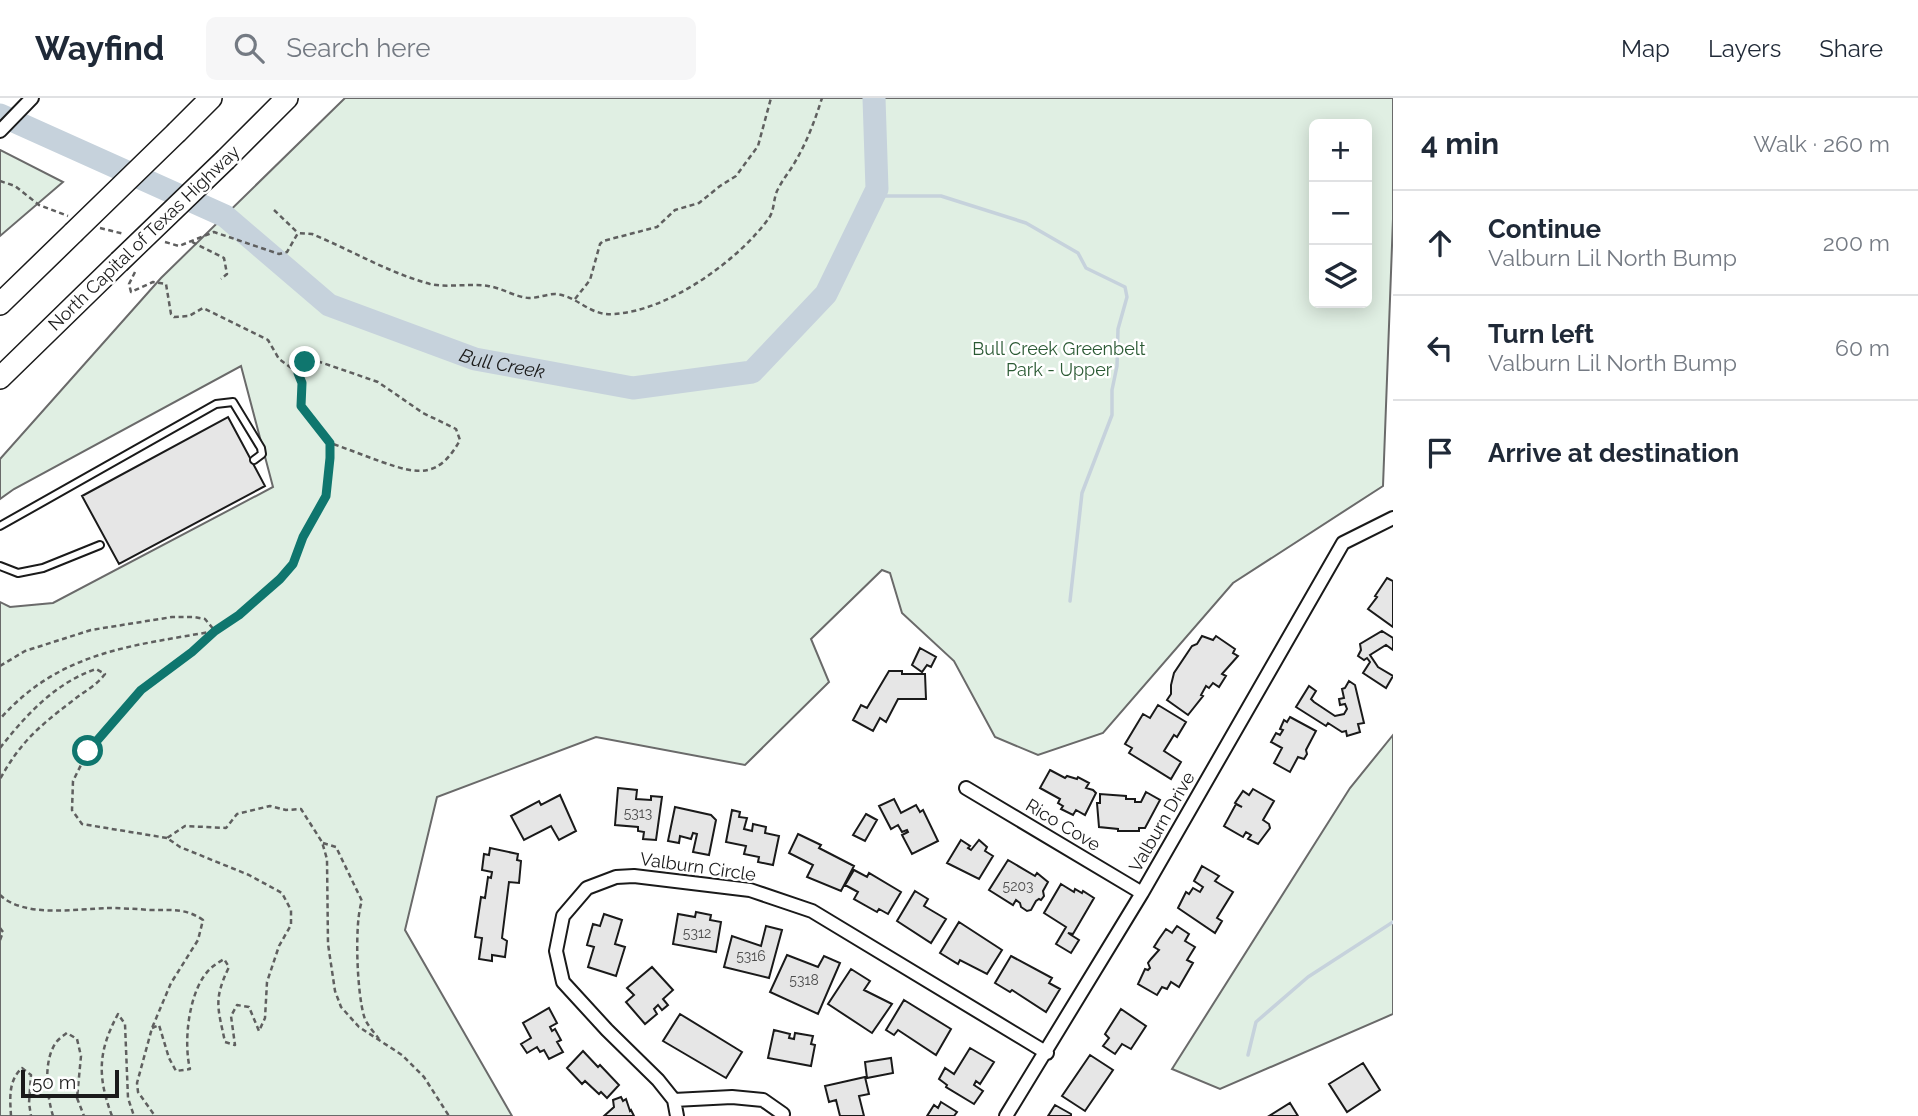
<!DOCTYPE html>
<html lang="en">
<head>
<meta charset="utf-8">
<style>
	:root { --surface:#fff; --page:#f6f6f7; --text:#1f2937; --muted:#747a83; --line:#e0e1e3 }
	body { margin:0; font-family:Raleway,sans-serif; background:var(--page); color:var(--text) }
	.controls { position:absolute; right:21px; top:21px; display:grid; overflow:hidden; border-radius:10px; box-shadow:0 4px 18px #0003 }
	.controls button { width:63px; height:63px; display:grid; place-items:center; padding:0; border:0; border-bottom:2px solid var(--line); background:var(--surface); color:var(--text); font:35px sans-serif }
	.scale { position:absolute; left:21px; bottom:18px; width:98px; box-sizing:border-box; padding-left:7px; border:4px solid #1a1a1a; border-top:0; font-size:19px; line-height:24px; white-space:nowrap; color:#1a1a1a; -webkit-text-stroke:5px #fff; paint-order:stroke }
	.stop { position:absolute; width:21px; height:21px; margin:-16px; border:5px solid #0f766e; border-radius:50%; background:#fff }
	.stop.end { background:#0f766e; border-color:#fff; box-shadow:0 2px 7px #0008 }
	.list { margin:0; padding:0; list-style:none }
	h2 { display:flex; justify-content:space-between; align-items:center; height:91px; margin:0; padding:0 28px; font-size:30px }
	h2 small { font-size:23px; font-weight:400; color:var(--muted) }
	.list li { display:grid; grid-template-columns:46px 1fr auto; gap:21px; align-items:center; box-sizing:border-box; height:105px; padding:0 28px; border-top:2px solid var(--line) }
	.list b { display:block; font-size:26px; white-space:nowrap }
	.list p { margin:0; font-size:23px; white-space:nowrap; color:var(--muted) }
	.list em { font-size:23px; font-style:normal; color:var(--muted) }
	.icon { flex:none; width:38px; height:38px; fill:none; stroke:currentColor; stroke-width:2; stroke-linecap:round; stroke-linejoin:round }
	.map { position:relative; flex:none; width:1393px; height:1018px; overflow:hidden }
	header { display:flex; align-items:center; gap:42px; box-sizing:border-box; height:98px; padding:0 35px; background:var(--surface); border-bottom:2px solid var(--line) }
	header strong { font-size:33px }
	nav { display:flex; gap:38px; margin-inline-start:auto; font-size:24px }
	.search { width:490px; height:63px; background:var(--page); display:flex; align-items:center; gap:18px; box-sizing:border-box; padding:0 24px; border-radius:10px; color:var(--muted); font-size:26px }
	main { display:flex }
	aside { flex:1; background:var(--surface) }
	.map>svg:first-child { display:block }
	.green { fill:#e0efe3; stroke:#6a6a6a; stroke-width:2; fill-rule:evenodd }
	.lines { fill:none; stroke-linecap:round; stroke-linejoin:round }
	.stream { stroke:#c6d2dc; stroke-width:3.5 }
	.river { stroke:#c6d2dc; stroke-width:23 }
	.building { fill:#e6e6e6; stroke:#1a1a1a; stroke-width:2 }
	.lane-casing { stroke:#1a1a1a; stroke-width:10 }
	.street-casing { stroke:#1a1a1a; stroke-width:16 }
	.highway-casing { stroke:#1a1a1a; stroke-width:24 }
	.path { stroke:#5f5f5f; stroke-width:2.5; stroke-dasharray:5 3.5; stroke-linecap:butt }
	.lane { stroke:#fff; stroke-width:6 }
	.street { stroke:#fff; stroke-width:12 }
	.highway { stroke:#fff; stroke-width:21 }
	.highway-bridge-casing { stroke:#1a1a1a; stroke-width:24; stroke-linecap:butt }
	.highway-bridge { stroke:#fff; stroke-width:21 }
	.route { stroke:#0f766e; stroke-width:9 }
	.labels { text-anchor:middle; stroke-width:5; stroke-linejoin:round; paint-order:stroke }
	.number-label { font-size:14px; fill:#4d4d4d }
	.street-label { font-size:18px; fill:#1a1a1a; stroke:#fff }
	.park-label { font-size:18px; fill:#2b5a34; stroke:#fff }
	.water-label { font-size:19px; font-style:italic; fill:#1a1a1a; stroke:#fff }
</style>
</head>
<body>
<header>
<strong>Wayfind</strong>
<div class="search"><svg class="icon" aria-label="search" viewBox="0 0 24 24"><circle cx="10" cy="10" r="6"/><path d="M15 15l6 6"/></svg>Search here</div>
<nav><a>Map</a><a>Layers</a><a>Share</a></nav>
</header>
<main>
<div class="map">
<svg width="1393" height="1018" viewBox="0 0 1393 1018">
	<rect width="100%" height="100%" fill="#fff"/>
	<path class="green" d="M345 0H1393V121L1383 388 1233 485 1103 635 1038 657 995 639 954 563 902 515 890 475 882 472 811 541 829 584 745 667 596 639 437 699 405 832 512 1018H0V504L10 509 53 505 273 389 241 268 14 391 0 401V361L161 180ZM1314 26H1367V205H1314Z
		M0 52 63 84 0 138Z
		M1393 637V916L1220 991 1172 971 1350 690Z"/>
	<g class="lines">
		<path class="stream" d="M874 98H941L1026 125 1078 155 1086 170 1125 189 1127 199 1118 231 1117 268 1112 292V317L1082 395 1070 503
			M1248 957 1256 924 1308 879 1393 824"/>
		<path class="river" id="s1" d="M0 17 225 118 329 207 475 261 633 290 752 274 826 196 877 91 874 0"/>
	</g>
	<path class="building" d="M228 319 265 388 119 466 82 398Z
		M1387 480 1393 483V529L1368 511 1377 499 1375 498Z
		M1382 533 1393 540V552L1386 547 1370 557 1378 569 1393 578 1386 590 1363 575 1370 564 1367 560 1364 562 1358 558 1361 552 1360 546Z
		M1202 538 1213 542 1216 538 1235 551 1233 555 1238 558 1222 576 1226 578 1219 589 1213 585 1209 590 1206 588 1201 597 1203 598 1188 617 1167 602 1171 596V587L1174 575 1192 548 1197 546Z
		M920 550 936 559 931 569 927 567 922 574 912 567Z
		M889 573H902V576H925L926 601H898L886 624 880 620 873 633 853 622 861 607 867 610Z
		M1349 583 1355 587 1364 625 1358 626 1360 634 1347 638 1346 633 1342 634 1328 625 1326 628 1296 609 1309 588 1316 593 1311 601 1314 604 1335 618 1344 616 1347 611 1345 606 1340 607 1339 601 1344 600 1342 591 1345 590Z
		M1158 607 1186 624 1177 639 1174 637 1164 653 1181 664 1171 681 1129 655 1132 650 1125 646 1143 616 1150 620Z
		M1290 619 1316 633 1306 652 1307 656 1304 661 1298 659 1290 674 1274 665 1282 650 1271 644 1276 635 1280 637 1283 632 1280 631 1284 622 1287 624Z
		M1050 672 1065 680 1067 678 1077 681 1078 679 1089 685 1086 690 1093 692 1096 695 1085 717 1076 712 1073 717 1061 711 1063 708 1058 705 1060 701 1040 690Z
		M618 690 637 692 636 701 651 702V698L662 699 656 742 643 741 644 734 638 733V729L615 727Z
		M1253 691 1274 703 1263 722 1269 726 1270 730 1258 746 1248 741 1251 737 1246 734 1243 739 1224 728 1236 706 1242 709 1235 705 1243 693 1249 697Z
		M1146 694 1160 702 1145 730H1139V733H1118V731L1099 729 1097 705H1100V696L1126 698V701H1135V704H1141Z
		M560 697 576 733 559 742 551 728 524 742 511 718 539 703 541 707Z
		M894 701 901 715 916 707 920 714 923 712 938 743 912 756 902 737 908 734 907 732 902 734 898 727 891 731 879 708Z
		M675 709 711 717 716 722 709 757 693 754 697 736 693 735 691 741 680 738 679 745 668 743Z
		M732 712 740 714 739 719 747 720 744 731 752 733 753 726 766 729 765 735 779 738 773 767 758 764 759 759 744 756 746 748 726 744Z
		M866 716 877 722 865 743 853 737Z
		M798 736 821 747 819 750 854 768 841 793 807 779 813 767 789 755Z
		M961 742 970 748 968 750 971 752 979 742 987 749 985 753 993 758 979 781 947 765Z
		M490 750 518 756 517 762 521 763 519 785 509 784 502 840 507 843 505 859 492 857V863L479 861 482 840 475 839 481 799 485 800 488 779 491 780 492 774 482 772 484 756 489 757Z
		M1008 762 1035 778 1037 775 1048 784 1043 793 1044 798 1041 802 1039 801 1036 803 1031 812 1027 813 1021 809 1020 805 1016 802 1013 807 989 792Z
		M1202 768 1219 778 1215 783 1233 794 1217 820 1222 823 1215 835 1178 810 1186 794 1189 796 1193 790 1200 794 1203 789 1194 783Z
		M854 772 867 779 869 775 901 794 888 816 879 811 877 814 854 801 858 794 845 787Z
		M1061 786 1074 794 1075 791 1082 795 1083 793 1094 800 1073 836 1068 835 1079 842 1071 855 1056 846 1066 829 1044 815Z
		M915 793 928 801 924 808 946 821 931 845 897 823Z
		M696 814 711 817 710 822 721 824 716 854 673 846 678 816 695 819Z
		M604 816 622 822 615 846 625 849 616 878 588 869 594 849 587 847 593 826 600 828Z
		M959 824 1002 852 987 876 960 862 958 866 940 855Z
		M766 828 782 832 769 880 724 869 732 838 761 848Z
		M1177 828 1189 836 1185 843 1195 849 1187 862 1193 865 1179 889 1171 884 1167 891 1162 889 1157 897 1138 886 1145 871 1148 872 1150 870 1148 865 1151 861 1159 852 1154 849 1159 841 1166 831 1172 835Z
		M787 857 818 869 824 858 840 865 818 916 770 894Z
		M1011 858 1052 880 1049 885 1060 891 1046 914 1012 892 1010 894 995 885Z
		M652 869 673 892 663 901 668 907 662 912 658 907 654 911 657 916 645 926 626 904 634 897 627 890Z
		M851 871 870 883 864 892 892 906 872 935 828 906Z
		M904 902 951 931 936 957 898 932 894 937 886 932Z
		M549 910 557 925 550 929 552 933 555 931 561 942 557 944 563 954 549 961 544 952 540 954 537 949 527 955 521 946 531 940 523 925Z
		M1121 911 1146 928 1131 951 1122 946 1115 956 1103 948 1109 940 1105 936Z
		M680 916 742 954 726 980 663 943Z
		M774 932 790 936 789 940 794 941 795 935 813 938 811 946 815 947 811 968 768 960Z
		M970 950 994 964 980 986 976 983 974 987 983 993 974 1006 946 989 947 987 939 981 945 970 954 976Z
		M583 953 598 969 600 967 619 987 607 1000 601 994 599 996 585 983 582 986 567 970Z
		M1090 957 1113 972 1085 1013 1062 998Z
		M891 960 893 975 867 980 865 964Z
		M1363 965 1380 992 1347 1014 1329 986Z
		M865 979 869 996 859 998 864 1018H840L836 1002 829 1004 825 988Z
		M621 999 623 1003 626 1001 630 1013 631 1012 634 1018H604L614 1009 613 1002Z
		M941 1004 957 1014 954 1018H927L934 1007 938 1010Z
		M1290 1005 1298 1018H1269Z
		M1055 1007 1071 1016V1018H1048Z"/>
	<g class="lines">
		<g class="lane-casing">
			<path id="lane" d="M0 428 216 306 233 304 261 350 262 356 254 362
				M0 468 18 475 43 470 100 447"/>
		</g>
		<g class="street-casing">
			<path id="street" d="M0 33 32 0
				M966 690 1142 795
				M674 1002 732 999 763 1002 783 1016
				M677 1018 674 1002 658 982 607 932 563 884 556 853 563 818 587 790 616 779 634 778 750 792 812 813 1047 955
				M1006 1018 1142 795 1343 445 1393 420"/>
		</g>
		<g class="highway-casing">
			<path id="highway" d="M177 34 211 0
				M226 61 287 0
				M0 206 73 135
				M0 280 119 164"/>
		</g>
		<path class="path" d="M0 83 15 88 39 107 68 118
			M274 112 298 135
			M100 130 124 136
			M165 144 179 148 214 134 279 156 287 154 298 135 312 136C351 152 389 175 430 186 449 190 469 185 488 188 502 190 515 199 529 200 538 200 547 196 555 196 579 198 588 218 614 216 668 213 738 163 769 120 775 111 773 100 778 91 783 81 790 73 795 64 807 44 815 22 822 0
			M192 144 224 160 227 176 221 181
			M135 174 129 186 131 194 153 184 166 186 171 216 174 219 189 218 203 210 268 242 279 261 298 275
			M575 201 590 182 600 146 603 143 657 129 675 112 699 105 720 88 736 78 758 48 771 0
			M0 568 25 553 91 532 172 519H194L205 521 215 533C132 548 60 553 0 621
			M0 650C26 617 55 585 96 571L105 576C96 588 83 594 71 604 38 629 20 645 0 681
			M167 740 82 726 72 712 73 683 88 653 141 592 192 554 215 533 239 517 280 481 293 466 303 439 321 410 326 398 330 345 301 308 302 285 298 275 305 264 317 263 378 284 423 315 456 331 460 342C439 380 419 377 382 364 365 358 348 351 330 345
			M323 745 336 749 362 803C354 824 357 895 364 918 366 926 374 934 379 941
			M0 797C24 820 76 811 107 810 121 810 136 811 151 812 171 812 186 810 203 822L198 842 171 885 152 930 137 985 138 994 155 1018
			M0 830 3 834 0 842
			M152 930 159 927 169 960 176 973 190 971C183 943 189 891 210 871 214 867 219 864 224 861L229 869C213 902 218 910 225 944L235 947 231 918 237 907 249 909 259 933 265 920 267 884 279 848 291 827V812L282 795 249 777 180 749 167 740 185 728 226 730 237 716 270 708 286 712 301 711 322 744 327 761 328 846 335 893 341 909 359 929 402 957 424 979 449 1018
			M11 1018C10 1000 8 983 22 970L31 977 29 1005 31 1018
			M53 1018C47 998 43 965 55 946 58 941 63 938 67 935L77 941 81 958 77 1000 84 1018
			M112 1018C97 978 98 953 118 916L125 926 128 1000 134 1018"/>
		<use href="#lane" class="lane"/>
		<use href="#street" class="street"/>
		<use href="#highway" class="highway"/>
		<g class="highway-bridge-casing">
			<path id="highway-bridge" d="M73 135 177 34
				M119 164 226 61"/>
		</g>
		<use href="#highway-bridge" class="highway-bridge"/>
	</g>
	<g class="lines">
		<path class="route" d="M88 653 141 592 192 554 215 533 239 517 280 481 293 466 303 439 326 398 330 360V345L301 308 302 285 298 275 305 264"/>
	</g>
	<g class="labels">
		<g class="number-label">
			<text x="638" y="720">5313</text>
			<text x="1018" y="793">5203</text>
			<text x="697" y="840">5312</text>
			<text x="751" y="863">5316</text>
			<text x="804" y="887">5318</text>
		</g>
		<g class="street-label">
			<text transform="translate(144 140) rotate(-44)" y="6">North Capital of Texas Highway</text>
			<text transform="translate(1162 724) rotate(-60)" y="6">Valburn Drive</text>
			<text transform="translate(1063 727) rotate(31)" y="6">Rico Cove</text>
			<text transform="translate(698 769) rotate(8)" y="6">Valburn Circle</text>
		</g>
		<g class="park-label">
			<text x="1059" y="257">Bull Creek Greenbelt<tspan x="1059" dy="21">Park - Upper</tspan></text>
		</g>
		<g class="water-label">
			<text dy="7" stroke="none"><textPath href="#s1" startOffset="567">Bull Creek</textPath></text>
		</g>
	</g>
</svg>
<div class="controls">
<button>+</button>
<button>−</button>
<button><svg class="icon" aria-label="layers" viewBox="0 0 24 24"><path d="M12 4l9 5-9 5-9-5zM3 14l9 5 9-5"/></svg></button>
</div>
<div class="scale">50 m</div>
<div class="stop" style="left:88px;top:653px"></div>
<div class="stop end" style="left:305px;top:264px"></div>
</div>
<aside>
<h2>4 min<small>Walk · 260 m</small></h2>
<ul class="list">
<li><svg class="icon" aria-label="ahead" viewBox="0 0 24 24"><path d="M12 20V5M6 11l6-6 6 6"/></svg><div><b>Continue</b><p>Valburn Lil North Bump</p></div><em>200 m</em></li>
<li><svg class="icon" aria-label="left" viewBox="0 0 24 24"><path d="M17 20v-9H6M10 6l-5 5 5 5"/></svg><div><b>Turn left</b><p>Valburn Lil North Bump</p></div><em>60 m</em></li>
<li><svg class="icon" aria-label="arrive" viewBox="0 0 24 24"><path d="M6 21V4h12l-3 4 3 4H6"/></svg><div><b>Arrive at destination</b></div></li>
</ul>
</aside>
</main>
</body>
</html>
